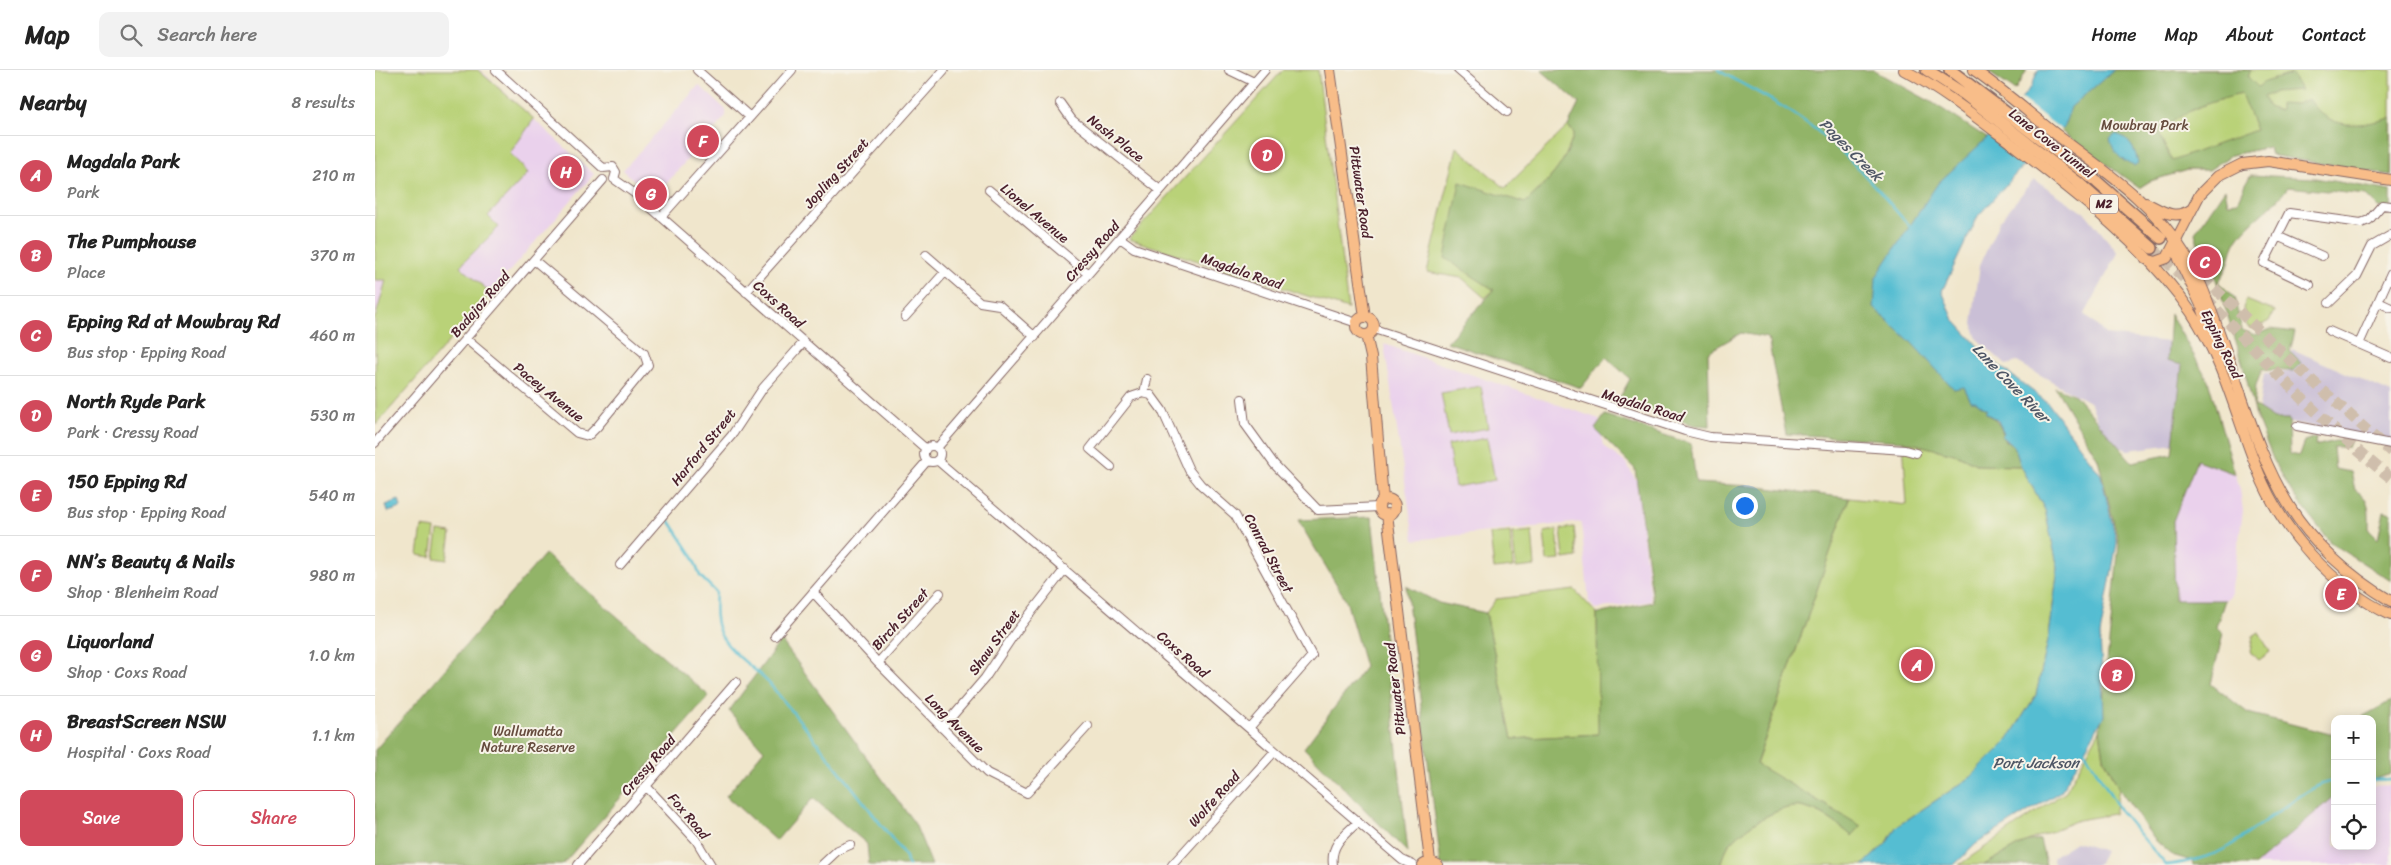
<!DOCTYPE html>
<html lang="en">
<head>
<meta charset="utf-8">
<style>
	:root { --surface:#fff; --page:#f2f2f2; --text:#222; --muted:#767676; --line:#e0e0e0; --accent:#d1495b }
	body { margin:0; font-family:Sriracha,sans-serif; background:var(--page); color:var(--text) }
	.controls { position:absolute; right:15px; bottom:15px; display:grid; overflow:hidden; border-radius:10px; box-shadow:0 2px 12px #0003 }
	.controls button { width:45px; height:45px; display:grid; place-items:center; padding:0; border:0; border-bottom:1px solid var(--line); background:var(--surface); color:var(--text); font:25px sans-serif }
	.you { position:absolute; left:1369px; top:435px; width:18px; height:18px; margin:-12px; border:4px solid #fff; border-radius:50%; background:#1a73e8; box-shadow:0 0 0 8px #1a73e833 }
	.badge { display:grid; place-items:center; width:32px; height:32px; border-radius:50%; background:var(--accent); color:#fff; font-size:16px; font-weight:700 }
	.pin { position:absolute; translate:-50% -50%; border:2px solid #fff; box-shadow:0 1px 5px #0006 }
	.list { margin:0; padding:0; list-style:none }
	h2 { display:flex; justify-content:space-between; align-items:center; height:65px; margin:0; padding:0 20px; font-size:21px }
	h2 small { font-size:16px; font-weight:400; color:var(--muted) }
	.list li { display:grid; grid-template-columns:32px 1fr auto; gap:15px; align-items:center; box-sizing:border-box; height:80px; padding:0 20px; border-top:1px solid var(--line) }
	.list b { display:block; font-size:19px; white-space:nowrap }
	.list p { margin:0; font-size:16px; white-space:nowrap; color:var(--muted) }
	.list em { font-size:16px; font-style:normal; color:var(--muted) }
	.actions { display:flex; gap:10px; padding:15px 20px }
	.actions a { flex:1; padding:11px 0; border:1px solid var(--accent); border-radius:10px; text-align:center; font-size:18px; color:var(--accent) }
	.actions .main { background:var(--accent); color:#fff }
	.icon { flex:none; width:28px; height:28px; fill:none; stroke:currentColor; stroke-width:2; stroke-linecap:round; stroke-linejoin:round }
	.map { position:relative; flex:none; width:2016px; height:795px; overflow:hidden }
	header { display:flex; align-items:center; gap:30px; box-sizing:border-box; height:70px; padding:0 25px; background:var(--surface); border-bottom:1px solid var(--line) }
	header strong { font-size:24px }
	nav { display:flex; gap:28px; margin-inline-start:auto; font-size:18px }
	.search { width:350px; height:45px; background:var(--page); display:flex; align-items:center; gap:12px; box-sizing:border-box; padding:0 18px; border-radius:10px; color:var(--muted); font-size:19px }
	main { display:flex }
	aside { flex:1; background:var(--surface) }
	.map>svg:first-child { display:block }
	.built { fill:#ead1ec }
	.industrial { fill:#cabfd6 }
	.green { fill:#b9d278; stroke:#827852 }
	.forest { fill:#92b468; stroke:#6e6a4a; fill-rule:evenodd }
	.water { fill:#55bdd2; stroke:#506e7e }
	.pier { fill:#f0e6cc }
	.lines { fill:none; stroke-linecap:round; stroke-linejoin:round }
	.stream { stroke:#55bdd2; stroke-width:2.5 }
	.highway-tunnel { stroke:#cfbeac; stroke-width:11; stroke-dasharray:11 5.5; stroke-linecap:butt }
	.minor-casing { stroke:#846563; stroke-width:10 }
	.major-casing { stroke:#846563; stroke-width:12 }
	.highway-casing { stroke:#846563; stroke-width:14 }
	.minor { stroke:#fff; stroke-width:8 }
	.major { stroke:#f8bd89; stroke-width:10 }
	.highway { stroke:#f8bd89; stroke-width:11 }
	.labels { text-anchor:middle; stroke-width:4; stroke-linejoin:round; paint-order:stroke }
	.shield { fill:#f7f3e8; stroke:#7e5f64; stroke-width:1 }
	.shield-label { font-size:12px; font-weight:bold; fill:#4a1f2b }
	.park-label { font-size:14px; fill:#664c3e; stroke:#f7f3e8 }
	.street-label { font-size:14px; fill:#4a1f2b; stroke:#f7f3e8 }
	.water-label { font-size:15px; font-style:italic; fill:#4e5665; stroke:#f7f3e8 }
</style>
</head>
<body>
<header>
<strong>Map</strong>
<div class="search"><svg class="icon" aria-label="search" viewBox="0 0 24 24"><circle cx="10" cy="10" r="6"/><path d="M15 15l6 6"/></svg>Search here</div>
<nav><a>Home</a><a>Map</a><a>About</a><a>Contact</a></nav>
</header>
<main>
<aside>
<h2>Nearby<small>8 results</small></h2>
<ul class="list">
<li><span class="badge">A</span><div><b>Magdala Park</b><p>Park</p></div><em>210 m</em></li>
<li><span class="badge">B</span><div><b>The Pumphouse</b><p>Place</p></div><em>370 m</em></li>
<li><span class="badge">C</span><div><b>Epping Rd at Mowbray Rd</b><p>Bus stop · Epping Road</p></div><em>460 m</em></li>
<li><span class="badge">D</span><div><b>North Ryde Park</b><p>Park · Cressy Road</p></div><em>530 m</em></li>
<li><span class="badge">E</span><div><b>150 Epping Rd</b><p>Bus stop · Epping Road</p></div><em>540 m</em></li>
<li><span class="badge">F</span><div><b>NN’s Beauty &amp; Nails</b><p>Shop · Blenheim Road</p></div><em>980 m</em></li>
<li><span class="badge">G</span><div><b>Liquorland</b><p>Shop · Coxs Road</p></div><em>1.0 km</em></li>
<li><span class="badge">H</span><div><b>BreastScreen NSW</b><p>Hospital · Coxs Road</p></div><em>1.1 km</em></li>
</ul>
<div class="actions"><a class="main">Save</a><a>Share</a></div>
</aside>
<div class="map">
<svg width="2016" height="795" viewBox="0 0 2016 795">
	<rect width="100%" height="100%" fill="#f7f3e8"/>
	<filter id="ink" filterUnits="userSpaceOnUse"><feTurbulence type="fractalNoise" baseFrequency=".02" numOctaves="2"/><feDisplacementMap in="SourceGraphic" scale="10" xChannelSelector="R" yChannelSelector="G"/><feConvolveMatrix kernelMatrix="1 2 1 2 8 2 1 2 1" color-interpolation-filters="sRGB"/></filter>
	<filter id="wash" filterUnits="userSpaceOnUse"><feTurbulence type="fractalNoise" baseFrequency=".0096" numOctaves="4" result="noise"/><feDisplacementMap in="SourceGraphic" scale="20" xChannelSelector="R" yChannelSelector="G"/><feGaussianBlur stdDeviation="1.12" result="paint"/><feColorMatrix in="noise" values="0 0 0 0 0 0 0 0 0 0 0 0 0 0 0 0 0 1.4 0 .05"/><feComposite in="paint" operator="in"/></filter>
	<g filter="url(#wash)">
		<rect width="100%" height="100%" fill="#f0e6cc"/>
		<path class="built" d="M0 0H105L219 104 0 356Z
			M324 15 351 40V46L281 125 276 126 248 100Z
			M1009 274 1224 349 1228 376 1251 393 1261 410 1276 531 1220 539 1214 532 1206 452 1039 470Z
			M1822 390 1860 404 1865 419 1868 441 1856 525 1850 530 1800 531 1798 451Z
			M2016 715V795H1882L1890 770 1960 724V776H1997V716Z"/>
		<path class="industrial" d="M1659 109 1711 144 1743 183 1710 244 1731 265 1793 272 1809 294 1800 374 1753 380 1744 377 1726 361 1716 333 1642 292 1631 295 1602 269 1597 253 1605 195 1624 152Z
			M1917 279 2016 323V371L1883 346 1889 303 1913 302Z
			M1701 772 1730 781 1723 795H1680L1677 787Z"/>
		<path class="green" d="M0 0H103L159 49 135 83 153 103 113 146 124 157 85 196 116 223 1 355 0 249 11 210H0Z
			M908 0H943L973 239 754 169Z
			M1739 0H2016V105L1896 85 1894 77 1856 85 1834 100H1812L1775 111 1764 118Z
			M1193 56 1199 63C1190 96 1174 110 1150 133L1085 113 1119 220 1110 228 1087 208 1052 202 1082 77 1130 118Z
			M1871 230 1899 241 1894 251 1879 259 1872 256 1868 238Z
			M1106 316 1113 358 1074 365 1066 323Z
			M1112 368 1120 410 1080 417 1073 375Z
			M1528 371 1583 385 1603 395 1646 396 1670 440 1683 498 1674 566 1661 625 1632 671 1596 707 1521 757 1513 771 1488 795H1346C1348 790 1349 785 1351 780 1360 762 1406 733 1426 737 1446 741 1461 753 1477 765L1409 713 1381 695 1474 428 1532 435Z
			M47 457 60 459 56 487 43 485Z
			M1199 457 1202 487 1189 489 1186 459Z
			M1182 460 1185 490 1172 491 1169 462Z
			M63 461 76 463 72 490 59 488Z
			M1157 461 1160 496 1141 498 1137 463Z
			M1135 462 1138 497 1119 499 1115 464Z
			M1200 520 1222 544 1224 664 1137 669 1111 543 1121 529Z
			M1884 562 1895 582 1884 590 1875 582 1878 566Z
			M1725 660 1729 688 1744 719 1739 744 1703 750 1650 772 1609 795H1584L1691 721Z"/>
		<path class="forest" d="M1166 0H1498L1558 33 1612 68 1598 83 1499 237 1589 317 1596 331H1600L1612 340 1610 342C1621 350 1628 356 1629 370L1639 376 1646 396 1603 395 1583 385 1528 371 1411 364 1393 268 1366 263 1333 282 1335 356 1319 355 1244 329 1255 309 1231 287 1206 318 1072 272 1119 220 1070 188 1085 112 1150 133C1174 110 1190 96 1199 63L1193 56 1204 33Z
			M1610 0H1652L1640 20Z
			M1739 0H1876L1873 7 1883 17 1889 12 1917 4 1926 20 1898 22 1888 27 1893 37 1905 41V33L1921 34 1934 29C1956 62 1982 56 2016 48V105L1896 85 1894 77 1856 85 1834 100H1812L1775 111 1764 118 1683 59 1688 58 1695 37ZM1866 24 1881 60 1797 91 1784 64C1808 39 1833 33 1866 24Z
			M1875 105 1940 108 2016 121V139L2003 137 1991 125 1913 117C1899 137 1874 151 1862 170 1853 184 1857 196 1843 212L1859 227 1867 260 1880 265 1896 259 1920 262 1915 281 1926 293 1918 301 1887 300 1881 315 1879 336 1899 349H1914L1915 384 1924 386 1929 371 1941 367 1940 376 1960 371 1975 372 1973 377H1958L1960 399 1976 402 1980 420C1996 429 1994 443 1994 460L2003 469 2009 441 2016 443V511L1955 472 1916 421 1898 389 1881 346 1865 284 1837 197 1824 177 1820 163 1850 119 1853 133 1863 132Z
			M1795 244 1833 310 1860 404 1822 390 1798 451 1800 530H1850L1841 557 1848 563 1836 614 1873 643 1955 664 1960 662V725L1880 795H1818L1817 791 1797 785 1779 769 1744 719 1729 687 1725 660 1744 474 1723 389 1680 317 1700 325 1757 392 1797 384 1807 295 1792 291Z
			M1230 345 1316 374 1321 413 1376 416 1474 428 1381 694 1486 756 1477 766C1461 753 1447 741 1426 737 1406 733 1360 762 1351 780 1349 785 1348 790 1346 795H1066L1031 516 1064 533 1111 543 1137 669 1223 664 1222 544 1278 532 1260 399 1220 359Z
			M997 447 1033 783 929 678 990 597 971 530 923 450Z
			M170 484 334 626 187 795H0V680Z
			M406 570 540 754 557 795H494L492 774 438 728 401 771 351 726 389 680 354 641Z
			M2016 631V704L1997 710V649H1983Z
			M1665 769 1671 795H1609L1650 772Z"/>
		<path class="water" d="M1663 0H1739L1696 37 1688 59 1683 60 1647 97 1603 146 1567 221 1579 250 1613 287 1673 333 1726 405 1742 473 1725 565 1729 646 1686 721 1601 774 1579 795H1488L1513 771 1521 757 1596 707 1632 671 1661 625 1674 566 1683 498 1670 440 1646 396 1639 376 1626 366 1629 363 1623 351 1610 342 1612 340 1600 331H1596L1589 317 1579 319 1536 272 1499 238 1501 207 1563 113 1612 68 1656 17Z
			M1741 64C1754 68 1761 80 1763 93L1759 96C1746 91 1738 82 1735 69Z
			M24 430 26 438 13 442 11 435Z"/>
		<path class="pier" d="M1644 27 1688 61 1685 62 1652 95 1612 64Z"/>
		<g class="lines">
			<path class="stream" d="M1343 0C1371 17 1402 31 1429 51 1470 79 1503 120 1535 157
				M294 450 317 485 325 506 341 522C340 538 339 553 347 567 360 588 383 599 398 618 444 673 487 730 531 787L533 795
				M1708 678 1746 742 1791 795C1811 793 1836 787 1853 777 1878 763 1935 711 1960 711
				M1997 710 2016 709"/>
		</g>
	</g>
	<g filter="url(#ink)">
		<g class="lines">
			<path class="highway-tunnel" d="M1777 178 1817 216
				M1816 196 1932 306 2016 382
				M1831 228C1890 291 1948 354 2016 408"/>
			<g class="minor-casing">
				<path id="minor" d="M121 0 228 98
					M322 0 375 47
					M854 0 879 12
					M1083 0 1132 42
					M685 33 697 50 785 120
					M228 98 238 97 241 102 239 109
					M239 109 259 123 551 379
					M614 120 713 204
					M286 147 417 0
					M1902 166 1947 186
					M745 168 759 178 982 253
					M551 185 605 232 624 235 660 267
					M1935 215 1889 193 1914 143 1986 153 1994 150 2007 135 2016 136
					M371 222 569 0
					M2003 232 2016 238
					M1954 233 1982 206 1997 176 2016 165
					M530 247 570 202
					M999 259 1310 361 1335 367 1530 380 1541 383
					M1954 261 2016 288
					M91 269 202 363 213 366 222 357 273 295 269 283 159 190
					M1984 274 2016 203
					M769 323 772 309
					M867 329 870 354 899 394 943 440 1004 437
					M1922 356 2016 374
					M0 373 228 110
					M549 384a8 8 0 1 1 16 0a8 8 0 1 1-16 0Z
					M562 378 890 0
					M562 390 1027 790 1038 795
					M736 397 715 379 756 327 768 323 776 325 787 340 814 400 826 415 860 445 937 586 874 658
					M245 495 357 365 388 318 428 273
					M438 522 503 593 612 703 652 723 713 656
					M400 566 552 391
					M503 593 565 523
					M567 658 610 608 640 563 690 499
					M271 716 321 770 336 795
					M203 795 361 612
					M447 795 463 780 475 775
					M797 795 900 681
					M958 795C955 775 969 765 983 752"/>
			</g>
			<g class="major-casing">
				<path id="major" d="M955 0 990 247
					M1529 0C1570 22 1605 50 1641 77 1702 124 1772 177 1816 242 1849 291 1861 347 1883 401 1906 460 1958 518 2016 545
					M1599 0C1628 20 1654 43 1682 65 1728 100 1779 133 1809 183 1825 207 1834 235 1844 262 1888 381 1898 461 2016 531
					M1771 133C1787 141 1800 151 1817 139
					M1800 175 1804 189 1827 237 1838 271
					M1771 189 1781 192 1792 188 1825 124 1843 106 1867 94 1893 91 2016 110
					M981 256a9 9 0 1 1 18 0a9 9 0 1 1-18 0Z
					M991 265 996 287 1008 430
					M1004 437a8 8 0 1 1 16 0a8 8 0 1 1-16 0Z
					M1012 444 1055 791
					M1048 795 1055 791 1063 795"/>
			</g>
			<g class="highway-casing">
				<path id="highway" d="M1552 0 1589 24 1701 111 1777 178
					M1575 0 1722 112 1786 168"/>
			</g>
			<use href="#minor" class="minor"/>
			<use href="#major" class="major"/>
			<use href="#highway" class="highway"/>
		</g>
	</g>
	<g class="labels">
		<rect class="shield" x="1715" y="124.5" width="28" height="19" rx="4"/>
		<g class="shield-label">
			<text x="1729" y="138">M2</text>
		</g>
		<g class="park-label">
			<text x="1770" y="60">Mowbray Park</text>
			<text x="153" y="666">Wallumatta<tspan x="153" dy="16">Nature Reserve</tspan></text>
		</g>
		<g class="street-label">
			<text transform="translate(741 68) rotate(38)" y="5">Nash Place</text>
			<text transform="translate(1677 73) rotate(38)" y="5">Lane Cove Tunnel</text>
			<text transform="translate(461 103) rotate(-48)" y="5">Jopling Street</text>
			<text transform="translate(986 122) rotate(82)" y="5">Pittwater Road</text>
			<text transform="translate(660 143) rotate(40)" y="5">Lionel Avenue</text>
			<text transform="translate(717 181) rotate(-49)" y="5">Cressy Road</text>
			<text transform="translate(867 201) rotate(19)" y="5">Magdala Road</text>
			<text transform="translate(105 234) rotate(-49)" y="5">Badajoz Road</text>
			<text transform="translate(404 234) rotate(42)" y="5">Coxs Road</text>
			<text transform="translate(1847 274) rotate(64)" y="5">Epping Road</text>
			<text transform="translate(174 322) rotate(39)" y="5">Pacey Avenue</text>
			<text transform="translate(1268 335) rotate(17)" y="5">Magdala Road</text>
			<text transform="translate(328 377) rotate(-51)" y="5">Harford Street</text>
			<text transform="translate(894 483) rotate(62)" y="5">Conrad Street</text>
			<text transform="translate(525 549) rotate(-48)" y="5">Birch Street</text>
			<text transform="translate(619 572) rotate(-54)" y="5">Shaw Street</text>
			<text transform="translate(808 584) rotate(41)" y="5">Coxs Road</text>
			<text transform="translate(1020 619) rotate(-97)" y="5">Pittwater Road</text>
			<text transform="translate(580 653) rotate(45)" y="5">Long Avenue</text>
			<text transform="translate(273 695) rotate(-49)" y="5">Cressy Road</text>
			<text transform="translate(839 729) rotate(-48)" y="5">Wolfe Road</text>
			<text transform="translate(314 746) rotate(50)" y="5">Fox Road</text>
		</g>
		<g class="water-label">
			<text transform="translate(1476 80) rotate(45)" y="5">Pages Creek</text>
			<text transform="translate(1636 313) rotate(46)" y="5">Lane Cove River</text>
			<text x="1661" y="698">Port Jackson</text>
		</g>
	</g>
</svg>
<div class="controls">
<button>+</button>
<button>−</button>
<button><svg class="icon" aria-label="locate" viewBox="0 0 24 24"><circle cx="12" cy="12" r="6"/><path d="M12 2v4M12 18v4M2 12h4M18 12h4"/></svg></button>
</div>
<div class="you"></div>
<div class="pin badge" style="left:1542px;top:595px">A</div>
<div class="pin badge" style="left:1742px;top:605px">B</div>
<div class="pin badge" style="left:1830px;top:192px">C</div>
<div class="pin badge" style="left:892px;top:85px">D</div>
<div class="pin badge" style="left:1966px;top:524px">E</div>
<div class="pin badge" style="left:328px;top:71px">F</div>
<div class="pin badge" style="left:276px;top:124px">G</div>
<div class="pin badge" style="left:191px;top:102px">H</div>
</div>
</main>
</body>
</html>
